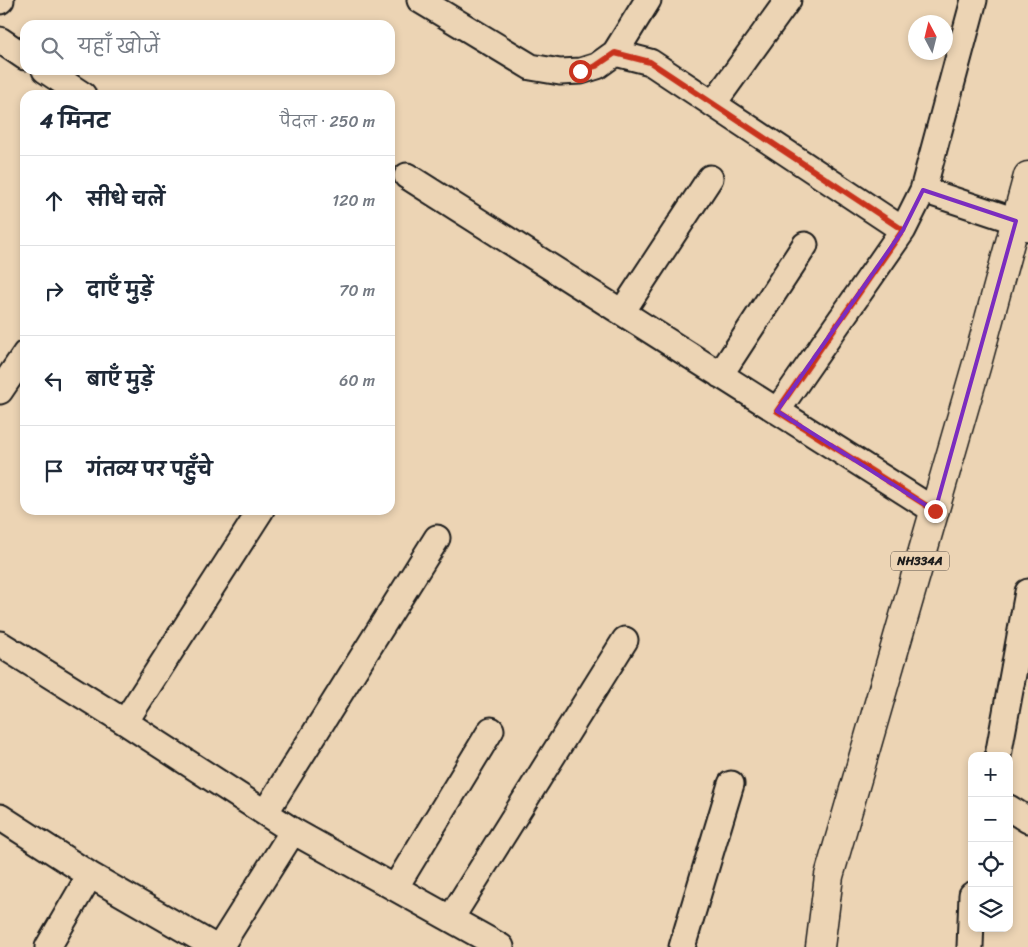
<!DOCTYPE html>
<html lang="hi">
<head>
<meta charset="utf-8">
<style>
	:root { --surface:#fff; --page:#f2f2f3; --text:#1f2937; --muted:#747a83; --line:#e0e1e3 }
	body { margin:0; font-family:Sriracha,"Playpen Sans Deva",sans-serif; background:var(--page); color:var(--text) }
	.controls { position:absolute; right:15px; bottom:15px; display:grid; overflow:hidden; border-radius:10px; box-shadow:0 2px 8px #0003 }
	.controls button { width:45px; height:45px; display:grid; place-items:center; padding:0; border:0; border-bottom:1px solid var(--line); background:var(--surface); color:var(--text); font:25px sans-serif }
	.compass { position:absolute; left:908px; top:15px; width:45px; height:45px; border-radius:50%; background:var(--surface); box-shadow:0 2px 8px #0003; rotate:353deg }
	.stop { position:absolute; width:15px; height:15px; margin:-11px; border:4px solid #c8321e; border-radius:50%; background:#fff }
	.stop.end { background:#c8321e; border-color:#fff; box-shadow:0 1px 5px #0008 }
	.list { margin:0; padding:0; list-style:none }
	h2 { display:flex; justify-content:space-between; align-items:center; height:65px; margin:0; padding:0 20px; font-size:21px }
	h2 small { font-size:16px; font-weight:400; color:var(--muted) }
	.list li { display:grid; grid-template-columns:32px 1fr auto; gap:15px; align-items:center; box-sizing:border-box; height:90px; padding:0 20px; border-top:1px solid var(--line) }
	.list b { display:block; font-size:19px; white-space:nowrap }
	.list em { font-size:16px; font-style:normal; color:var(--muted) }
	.icon { flex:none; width:28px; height:28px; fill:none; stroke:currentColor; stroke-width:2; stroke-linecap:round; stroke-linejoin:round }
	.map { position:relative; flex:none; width:1028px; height:947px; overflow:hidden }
	.search { position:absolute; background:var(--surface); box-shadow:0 2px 8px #0003; left:20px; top:20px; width:375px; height:55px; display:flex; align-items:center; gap:12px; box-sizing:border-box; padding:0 18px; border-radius:15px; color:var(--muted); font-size:19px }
	.panel { position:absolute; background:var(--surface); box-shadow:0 2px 8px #0003; left:20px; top:90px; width:375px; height:425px; border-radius:15px }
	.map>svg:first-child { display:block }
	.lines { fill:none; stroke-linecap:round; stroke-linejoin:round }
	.minor-casing { stroke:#1c1c1c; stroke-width:29 }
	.highway-casing { stroke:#1c1c1c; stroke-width:31 }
	.minor { stroke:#ecd4b4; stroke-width:25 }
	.highway { stroke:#ecd4b4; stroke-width:28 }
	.route { stroke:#c8321e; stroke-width:6 }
	.marked { fill:none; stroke:#7b2cbf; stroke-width:4; stroke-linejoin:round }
	.labels { text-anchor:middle; stroke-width:4; stroke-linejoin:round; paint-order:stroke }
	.shield { fill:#ecd4b4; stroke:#5a534a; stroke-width:1 }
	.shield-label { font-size:12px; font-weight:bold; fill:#1c1c1c }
</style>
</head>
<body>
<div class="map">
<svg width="1028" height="947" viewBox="0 0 1028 947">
	<rect width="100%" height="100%" fill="#ecd4b4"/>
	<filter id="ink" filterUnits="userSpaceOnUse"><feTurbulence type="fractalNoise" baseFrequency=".02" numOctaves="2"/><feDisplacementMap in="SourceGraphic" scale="10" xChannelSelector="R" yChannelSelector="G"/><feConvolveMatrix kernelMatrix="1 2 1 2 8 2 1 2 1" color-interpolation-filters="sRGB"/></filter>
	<g filter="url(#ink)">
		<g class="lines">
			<g class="minor-casing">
				<path id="minor" d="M420 0 531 67 560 72 581 71 597 66 615 53 650 62 903 230 923 190 974 0
					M0 1 1 0
					M0 40 25 57
					M615 53 648 0
					M45 70 83 95
					M713 104 788 0
					M407 176 935 511
					M923 190 1016 221 1028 228
					M622 312 710 178
					M720 375 805 245
					M0 391 25 354
					M777 411 903 230
					M0 644 125 722 293 831 501 947
					M125 722 261 510
					M998 756 1028 592
					M1009 808 1028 820
					M265 813 437 538
					M0 817 90 875 215 947
					M395 888 491 730
					M451 918 625 640
					M48 947 90 875
					M220 947 293 831
					M682 947 731 784
					M970 947 972 895"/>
			</g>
			<g class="highway-casing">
				<path id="highway" d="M820 947 829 876 978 360 1028 176"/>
			</g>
			<use href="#minor" class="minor"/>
			<use href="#highway" class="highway"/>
		</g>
	</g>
	<g class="lines" filter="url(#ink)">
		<path class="route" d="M580 71 596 66 615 53 650 62 903 230 777 411 935 511"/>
	</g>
	<path class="marked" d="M923 190 1016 221 935 511 777 411 903 230Z"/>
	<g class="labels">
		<rect class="shield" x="891" y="551.5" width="58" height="19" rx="4"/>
		<g class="shield-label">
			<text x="920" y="565">NH334A</text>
		</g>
	</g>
</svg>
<div class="controls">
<button>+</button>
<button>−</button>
<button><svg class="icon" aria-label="locate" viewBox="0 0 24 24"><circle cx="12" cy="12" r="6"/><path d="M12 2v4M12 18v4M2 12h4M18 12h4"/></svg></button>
<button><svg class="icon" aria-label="layers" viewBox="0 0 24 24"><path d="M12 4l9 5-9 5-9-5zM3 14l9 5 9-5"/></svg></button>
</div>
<svg class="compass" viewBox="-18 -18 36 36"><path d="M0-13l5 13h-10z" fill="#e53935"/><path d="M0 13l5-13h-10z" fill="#747a83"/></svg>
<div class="stop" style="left:580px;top:71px"></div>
<div class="stop end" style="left:935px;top:511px"></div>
<div class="search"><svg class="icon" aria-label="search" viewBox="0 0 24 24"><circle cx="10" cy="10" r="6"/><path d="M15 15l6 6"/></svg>यहाँ खोजें</div>
<section class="panel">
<h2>4 मिनट<small>पैदल · 250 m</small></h2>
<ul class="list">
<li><svg class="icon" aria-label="ahead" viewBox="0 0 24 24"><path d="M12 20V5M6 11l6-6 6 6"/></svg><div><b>सीधे चलें</b></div><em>120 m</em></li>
<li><svg class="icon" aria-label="right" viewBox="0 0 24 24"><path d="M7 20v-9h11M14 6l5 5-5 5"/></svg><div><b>दाएँ मुड़ें</b></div><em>70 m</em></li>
<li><svg class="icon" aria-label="left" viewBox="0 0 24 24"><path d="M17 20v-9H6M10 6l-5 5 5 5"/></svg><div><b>बाएँ मुड़ें</b></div><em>60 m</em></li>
<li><svg class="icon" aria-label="arrive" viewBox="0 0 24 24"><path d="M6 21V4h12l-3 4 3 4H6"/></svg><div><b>गंतव्य पर पहुँचे</b></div></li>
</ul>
</section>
</div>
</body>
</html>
